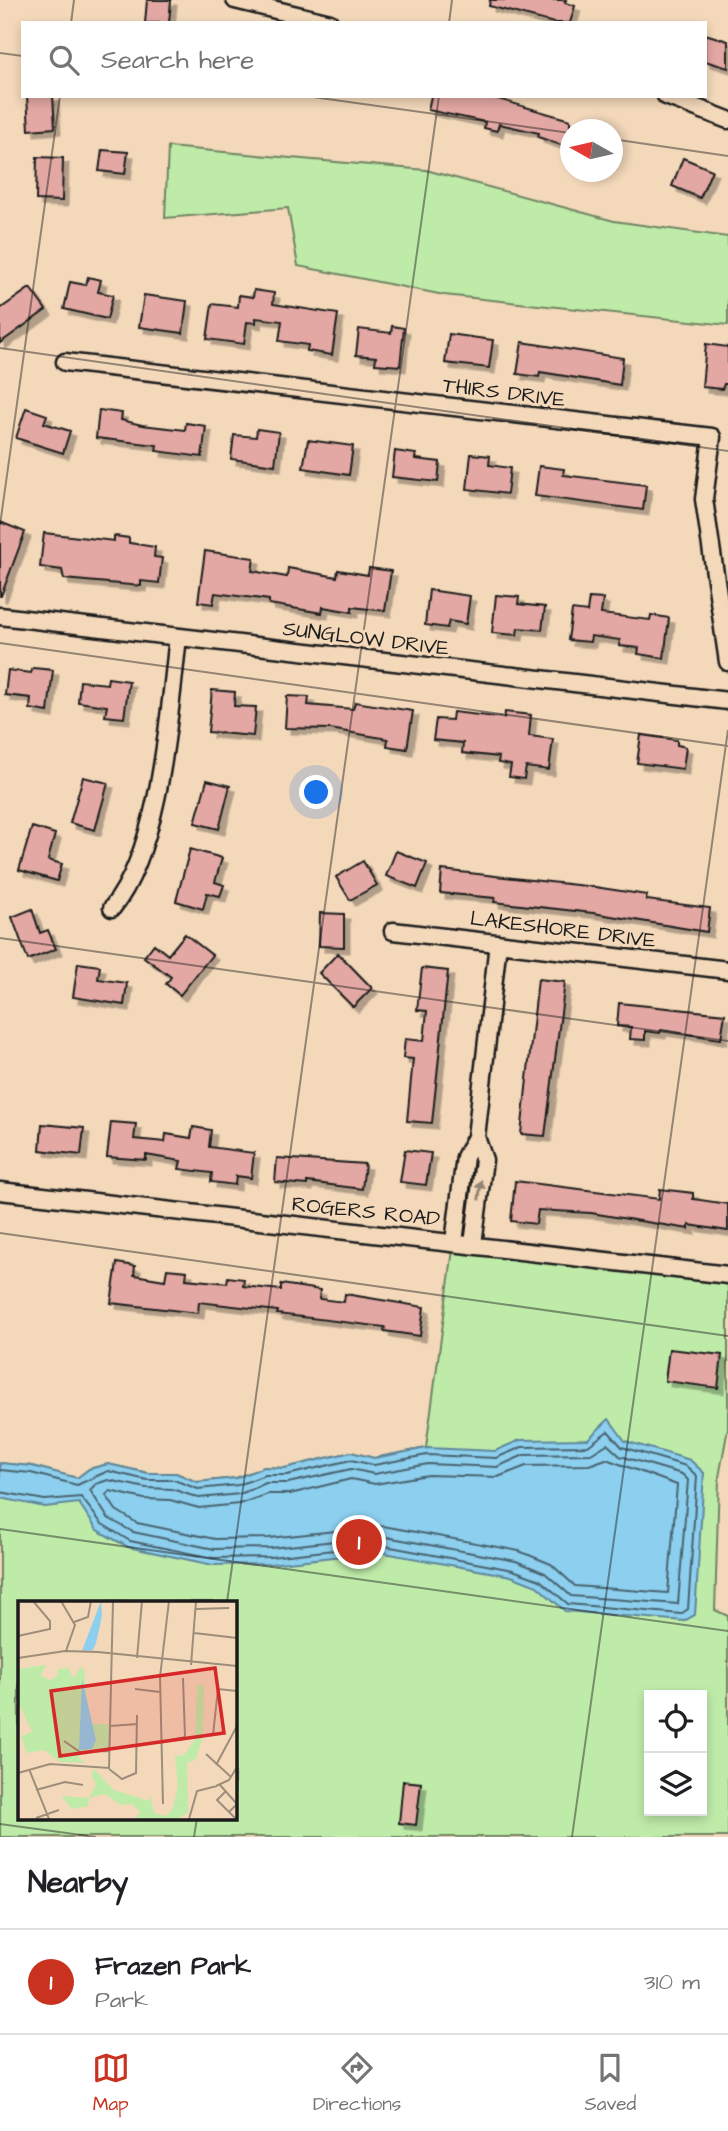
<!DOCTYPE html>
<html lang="en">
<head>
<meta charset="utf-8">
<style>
	:root { --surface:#fff; --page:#f6f6f6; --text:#202124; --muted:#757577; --line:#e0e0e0; --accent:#c8321e }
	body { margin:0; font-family:"Architects Daughter",sans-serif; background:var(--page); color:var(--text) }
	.controls { position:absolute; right:21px; bottom:21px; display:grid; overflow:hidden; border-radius:0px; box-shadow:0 4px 10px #0003 }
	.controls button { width:63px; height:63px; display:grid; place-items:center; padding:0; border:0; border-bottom:2px solid var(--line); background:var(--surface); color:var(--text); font:35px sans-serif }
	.compass { position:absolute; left:560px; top:119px; width:63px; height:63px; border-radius:50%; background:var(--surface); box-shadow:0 4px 10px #0003; rotate:278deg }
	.you { position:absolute; left:317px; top:793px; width:24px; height:24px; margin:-18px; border:5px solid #fff; border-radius:50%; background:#1a73e8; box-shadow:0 0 0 10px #1a73e833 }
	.badge { display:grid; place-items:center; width:46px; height:46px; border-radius:50%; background:var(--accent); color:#fff; font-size:23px; font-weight:700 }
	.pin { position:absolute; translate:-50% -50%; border:4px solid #fff; box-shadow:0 2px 7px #0006 }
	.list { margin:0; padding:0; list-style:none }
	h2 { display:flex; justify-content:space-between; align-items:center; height:91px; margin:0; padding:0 28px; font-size:30px }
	h2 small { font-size:23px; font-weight:400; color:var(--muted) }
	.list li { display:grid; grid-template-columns:46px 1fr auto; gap:21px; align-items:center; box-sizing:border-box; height:105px; padding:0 28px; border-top:2px solid var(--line) }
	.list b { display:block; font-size:26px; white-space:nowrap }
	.list p { margin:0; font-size:23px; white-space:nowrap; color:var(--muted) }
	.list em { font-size:23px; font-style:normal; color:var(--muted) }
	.icon { flex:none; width:38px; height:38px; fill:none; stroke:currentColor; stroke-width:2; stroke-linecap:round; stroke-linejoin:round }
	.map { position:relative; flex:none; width:728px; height:1837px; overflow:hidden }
	.search { position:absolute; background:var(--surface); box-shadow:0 4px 10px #0003; left:21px; right:21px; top:21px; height:77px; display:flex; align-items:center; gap:18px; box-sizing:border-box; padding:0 24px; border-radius:0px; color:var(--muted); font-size:26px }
	.sheet { height:196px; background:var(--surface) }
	nav { display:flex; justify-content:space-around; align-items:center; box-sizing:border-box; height:98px; border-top:2px solid var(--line); background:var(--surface); font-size:19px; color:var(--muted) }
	nav a { display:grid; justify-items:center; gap:4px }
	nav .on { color:var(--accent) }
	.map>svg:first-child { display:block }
	.green { fill:#bfeba9; stroke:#6e8462; stroke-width:2; fill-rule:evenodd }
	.water { fill:#8ccfee; stroke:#5f879a; stroke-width:2 }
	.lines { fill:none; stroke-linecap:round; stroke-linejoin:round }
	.shore { stroke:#496470; stroke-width:2 }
	.building { fill:#e3a8a3; stroke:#1c1c1c; stroke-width:2; filter:url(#shadow) }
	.minor-casing { stroke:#1c1c1c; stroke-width:21 }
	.minor { stroke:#f3d8ba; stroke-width:16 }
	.oneway { fill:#928373 }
	.ticks { fill:none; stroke:#1c1c1c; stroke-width:2; stroke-opacity:0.45 }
	.labels { text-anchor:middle; stroke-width:6; stroke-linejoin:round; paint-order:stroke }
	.street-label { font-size:21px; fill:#1c1c1c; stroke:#f3d8ba }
	.inset-road { fill:none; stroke:#9d8d7b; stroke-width:2 }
	.view { fill:#d62828; fill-opacity:0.15; stroke:#d62828; stroke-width:3.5 }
	.inset-edge { fill:none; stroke:#1c1c1c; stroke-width:3.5 }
</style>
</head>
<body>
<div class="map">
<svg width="728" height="1837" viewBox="0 0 728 1837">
	<defs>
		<filter id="shadow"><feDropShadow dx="5.5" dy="5.5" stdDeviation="0" flood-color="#0004"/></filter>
	</defs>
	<rect width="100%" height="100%" fill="#f3d8ba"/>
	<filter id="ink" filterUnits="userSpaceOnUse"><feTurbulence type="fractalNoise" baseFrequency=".0143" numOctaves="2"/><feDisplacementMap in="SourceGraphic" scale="14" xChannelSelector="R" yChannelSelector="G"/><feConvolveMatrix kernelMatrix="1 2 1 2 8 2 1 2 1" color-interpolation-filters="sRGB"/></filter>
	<g filter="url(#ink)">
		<path class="green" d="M168 147 426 170 614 221 728 237V325L444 295 298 266 288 208 165 218Z
			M454 1242 728 1275V1428L719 1477 715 1610 728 1616V1837H0V1463L32 1466 77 1478 89 1469 108 1464 148 1473H176L197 1482 236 1478 264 1467 285 1468 351 1452 374 1458 426 1448ZM19 1602H234V1818H19ZM649 1695H702V1811H649Z"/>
		<path class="water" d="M609 1419 625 1441 690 1460 704 1473 695 1615 684 1621 565 1611 537 1586 511 1576 379 1552 270 1564 213 1565 128 1547 97 1530 79 1503 45 1507 0 1498V1463L32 1466 77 1478 89 1469 108 1464 148 1473H176L197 1482 236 1478 264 1467 285 1468 351 1452 374 1458 427 1448 495 1451 520 1440 588 1439Z"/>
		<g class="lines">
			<path class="shore" d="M607 1444 620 1456 682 1474 688 1480 678 1604 571 1596 545 1573 516 1561 381 1536 270 1548 214 1549 133 1532 108 1518 90 1490 96 1484 108 1480 146 1488 172 1489 199 1498 240 1494 266 1483H288L351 1469 374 1474 428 1464 497 1467 524 1455 591 1454Z
				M606 1459 677 1485 668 1593 575 1586 551 1564 519 1551 383 1526 269 1538 215 1539 137 1523 116 1510 106 1495 110 1491 144 1499 170 1500 199 1508 239 1504 268 1494H290L351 1479 375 1484 428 1475 498 1477 526 1466 589 1465Z
				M0 1470 31 1473 77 1485 108 1471 147 1480H174L198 1489 238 1485 265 1475H287L351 1460 374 1465 427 1455 496 1458 522 1447 588 1446 608 1431 622 1447 686 1466 697 1476 688 1609 681 1614 568 1604 540 1580 513 1570 380 1545 270 1557 213 1558 130 1541 102 1524 81 1497 45 1500 0 1492"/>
		</g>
		<path class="building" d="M147 0H171L169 23H145Z
			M490 0H566L565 3 575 6 570 23H554L489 6Z
			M705 34 728 41V68L705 61Z
			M27 96H53L55 128 29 130Z
			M431 96H488L570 120V148L538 137 539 133 499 124 497 131 484 128 485 122 428 110Z
			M102 150 128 152 125 174 99 171Z
			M37 157 63 158 62 201 36 200Z
			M683 158 712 170 700 198 672 186Z
			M88 277 101 280 98 292 113 295 107 319 64 309 70 282 86 285Z
			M30 288 46 310 0 343V309Z
			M254 290 274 293 273 304 338 314 332 355 307 351 308 345 279 341 282 321 256 318V323L247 322 244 344 207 339 212 304 238 307 239 295 253 297Z
			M144 295 187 301 183 333 139 327Z
			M392 326 404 328 400 366 375 364 376 357 356 355 359 329 391 333Z
			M449 334 493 340 489 368 445 363Z
			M522 342 623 358 620 385 540 372 539 377 517 374Z
			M706 344 728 347V384H724L722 389 702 387Z
			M26 408 47 415 44 423 70 431 63 453 16 438Z
			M99 410 122 413 121 420 142 425 185 430 186 423 206 426 202 457 156 451 157 445 96 438Z
			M257 429 279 432 275 465 231 459 234 435 256 437Z
			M308 440 353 446 349 475 303 468Z
			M395 451 416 454 415 459 440 462 438 482 392 477Z
			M471 454 490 456 489 465 510 468 507 494 467 489Z
			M539 466 564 469 563 475 646 485 643 510 535 496Z
			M0 522 25 532 1 596H0Z
			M44 533 114 541V536L129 538V543L155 547 154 557 162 558 159 583 141 581V586L64 579 62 570 40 567Z
			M205 551 254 558 252 571 287 577 288 568 337 577 338 570 368 575 369 568 391 571 385 611 352 607V612L323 607 322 613 269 604V600L215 593 213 604 198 602Z
			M429 590 470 596 466 624 449 621 447 628 425 625Z
			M496 595 519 597 518 604 545 607 542 630 518 628 517 635 492 633Z
			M589 598 603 599 601 614 650 620 651 615 669 618 664 658 638 654 639 648 619 646 620 640 591 636 590 642 568 640 572 610 587 612Z
			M33 668 53 670 48 712 30 709 31 698 5 695 8 670 31 673Z
			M108 678 129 681 124 718 105 716 107 706 78 702 80 681 107 684Z
			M212 690 235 692 234 706 256 707 253 736 208 732Z
			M287 696 309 697 308 705 353 709 355 702 413 711 407 749 387 746 388 739 330 729 285 728Z
			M453 712 504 718 505 712 531 715 529 736 553 739 549 770 526 767 524 779 509 777 511 765 498 763 499 757 462 753 463 743 433 740 436 719 452 720Z
			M641 735 677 740V745L686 747 683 769 637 763Z
			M83 777 108 783 95 830 70 823Z
			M207 780 230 786 219 829 195 823Z
			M32 827 55 834 48 860 62 864 57 881 19 870Z
			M190 849 222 858 215 882 224 885 220 896 207 893 203 909 176 901Z
			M396 851 427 863 417 888 386 876Z
			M363 861 377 885 350 900 336 877Z
			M442 870 595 887 647 895 646 900 710 908 707 932 593 913 494 902 495 898 440 893Z
			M32 909 40 933 48 930 56 949 28 960 12 917Z
			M320 913 344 914V947L319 946Z
			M185 934 212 955 180 995 166 984 171 977 144 957 154 944 168 955Z
			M338 953 372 988 353 1007 319 973Z
			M78 963 100 966 98 979 127 983 124 1005 73 997Z
			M422 968 448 971 432 1123 407 1121 413 1059 403 1058 405 1039 424 1041 427 1011 417 1010Z
			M538 979 565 982 545 1136 521 1134Z
			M619 1003 725 1014 721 1039 661 1030 660 1033 645 1031V1040L630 1039 631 1027 617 1026Z
			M111 1122 136 1124 134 1139 165 1142 166 1134 191 1138 193 1127 211 1130 209 1147 254 1153 251 1178 236 1176 235 1185 211 1182 212 1173 179 1169 181 1161 146 1155V1160L107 1157Z
			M42 1124 84 1128 81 1155 40 1150Z
			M405 1150 431 1153 426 1185 400 1182Z
			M277 1158 365 1164 362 1189 307 1182V1185L275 1182Z
			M515 1181 659 1199 660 1189 693 1193V1199L728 1204V1231L689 1225V1229L591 1213 538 1210 536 1224 511 1221Z
			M117 1263 135 1266 134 1275 165 1280 167 1269 187 1271 186 1279 227 1283 228 1277 244 1279 243 1286 281 1290V1284L320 1290 319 1299 344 1302 345 1294 424 1307 420 1336 384 1331 385 1327 277 1314 278 1311 199 1302 198 1313 111 1303Z
			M669 1349 722 1355 718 1388 665 1381Z
			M403 1781 421 1783 416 1825 399 1823Z"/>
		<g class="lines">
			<g class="minor-casing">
				<path id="minor" d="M235 0 330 23
					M666 96 728 120
					M65 362 712 437 704 499 728 662
					M0 616 728 701
					M112 908C161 848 169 714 178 637
					M393 931 728 970
					M0 1191 728 1275
					M454 1242 465 1157 476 1137 498 943
					M473 1244 484 1160 476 1137"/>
			</g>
			<use href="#minor" class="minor"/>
		</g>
		<defs><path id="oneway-solid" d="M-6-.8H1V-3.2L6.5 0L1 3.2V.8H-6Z" transform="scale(1.75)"/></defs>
		<use class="oneway" href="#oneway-solid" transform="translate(480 1190) rotate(-83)"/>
	</g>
	<path class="ticks" d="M71 23 74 0M449 23 452 0M0 53 23 56M306 96 570 133M612 139 728 156M0 348 728 451M0 525 60 96M0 643 728 746M0 938 728 1041M0 1233 728 1336M0 1529 728 1631M227 1602 439 96M0 1824 96 1837M194 1837 197 1818M572 1837 728 730"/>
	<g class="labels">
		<g class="street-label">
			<text transform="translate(504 392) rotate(7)" y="7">THIRS DRIVE</text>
			<text transform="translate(366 638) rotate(7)" y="7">SUNGLOW DRIVE</text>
			<text transform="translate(563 929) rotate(7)" y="7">LAKESHORE DRIVE</text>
			<text transform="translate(366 1211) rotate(6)" y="7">ROGERS ROAD</text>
		</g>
	</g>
	<g transform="translate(18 1601)">
		<rect width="219" height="219" fill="#f3d8ba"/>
		<path d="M28 64 23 74 31 79 39 76 40 68 51 67 55 78 63 66 66 69 71 119 73 123H92V150L62 151 61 157 67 162 42 161 26 149 9 152 3 136 14 130 0 101V68ZM179 84H186L185 137 177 159 169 162 170 212 159 218H118L122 211 114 203 103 204 87 193 71 197 70 205 54 208 43 195 71 197 78 183 73 174 76 168 96 189 131 200 132 193 136 212 148 215 155 207 160 185 157 155 166 154 177 139Z" fill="#bfeba9"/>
		<path d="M83 0 84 15 78 42 75 49 64 50ZM64 78 78 139 74 148 61 149Z" fill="#8ccfee"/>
		<path class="inset-road" d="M43 0 57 24 48 50M178 8 211 7M56 21 70 16 73 0M176 32 219 37M0 35 32 28V20L15 0M0 57 47 50 80 51 219 65M119 57 124 0M173 64 178 0M117 88 142 91M92 125 119 123M195 134 200 88 219 90M46 140 62 151 92 150M143 141 167 136 165 77M188 153 213 176M198 164 219 125M11 168 31 218M91 168 104 178 118 172 119 114M0 172 32 163 91 167 95 0M202 184 219 203 211 211M198 185 211 179 219 166M18 189 47 181 65 184M207 191 199 199 218 218M145 203 142 76 151 0M18 217 41 209M171 218 179 190 199 185"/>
		<path class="view" d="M197 67 206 132 42 155 33 90Z"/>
		<rect width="219" height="219" class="inset-edge"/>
	</g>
</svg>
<div class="controls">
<button><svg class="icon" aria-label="locate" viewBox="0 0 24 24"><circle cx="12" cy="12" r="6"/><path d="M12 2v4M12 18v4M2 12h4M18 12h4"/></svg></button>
<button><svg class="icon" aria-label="layers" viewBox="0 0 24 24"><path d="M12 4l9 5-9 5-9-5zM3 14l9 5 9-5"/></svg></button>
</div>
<svg class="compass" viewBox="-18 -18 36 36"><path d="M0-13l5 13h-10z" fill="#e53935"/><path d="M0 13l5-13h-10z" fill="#757577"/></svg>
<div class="you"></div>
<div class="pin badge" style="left:359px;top:1542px">1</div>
<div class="search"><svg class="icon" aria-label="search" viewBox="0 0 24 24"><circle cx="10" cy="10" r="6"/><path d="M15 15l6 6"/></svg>Search here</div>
</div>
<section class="sheet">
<h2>Nearby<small></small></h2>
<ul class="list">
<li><span class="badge">1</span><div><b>Frazen Park</b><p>Park</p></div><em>310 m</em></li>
</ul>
</section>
<nav>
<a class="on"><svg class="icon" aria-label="map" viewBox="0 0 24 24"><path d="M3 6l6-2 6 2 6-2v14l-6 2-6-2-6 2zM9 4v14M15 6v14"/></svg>Map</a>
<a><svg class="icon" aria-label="directions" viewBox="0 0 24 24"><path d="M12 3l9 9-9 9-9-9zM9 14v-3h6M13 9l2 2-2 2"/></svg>Directions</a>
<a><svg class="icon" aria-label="saved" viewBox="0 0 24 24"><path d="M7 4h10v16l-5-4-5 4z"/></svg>Saved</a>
</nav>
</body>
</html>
